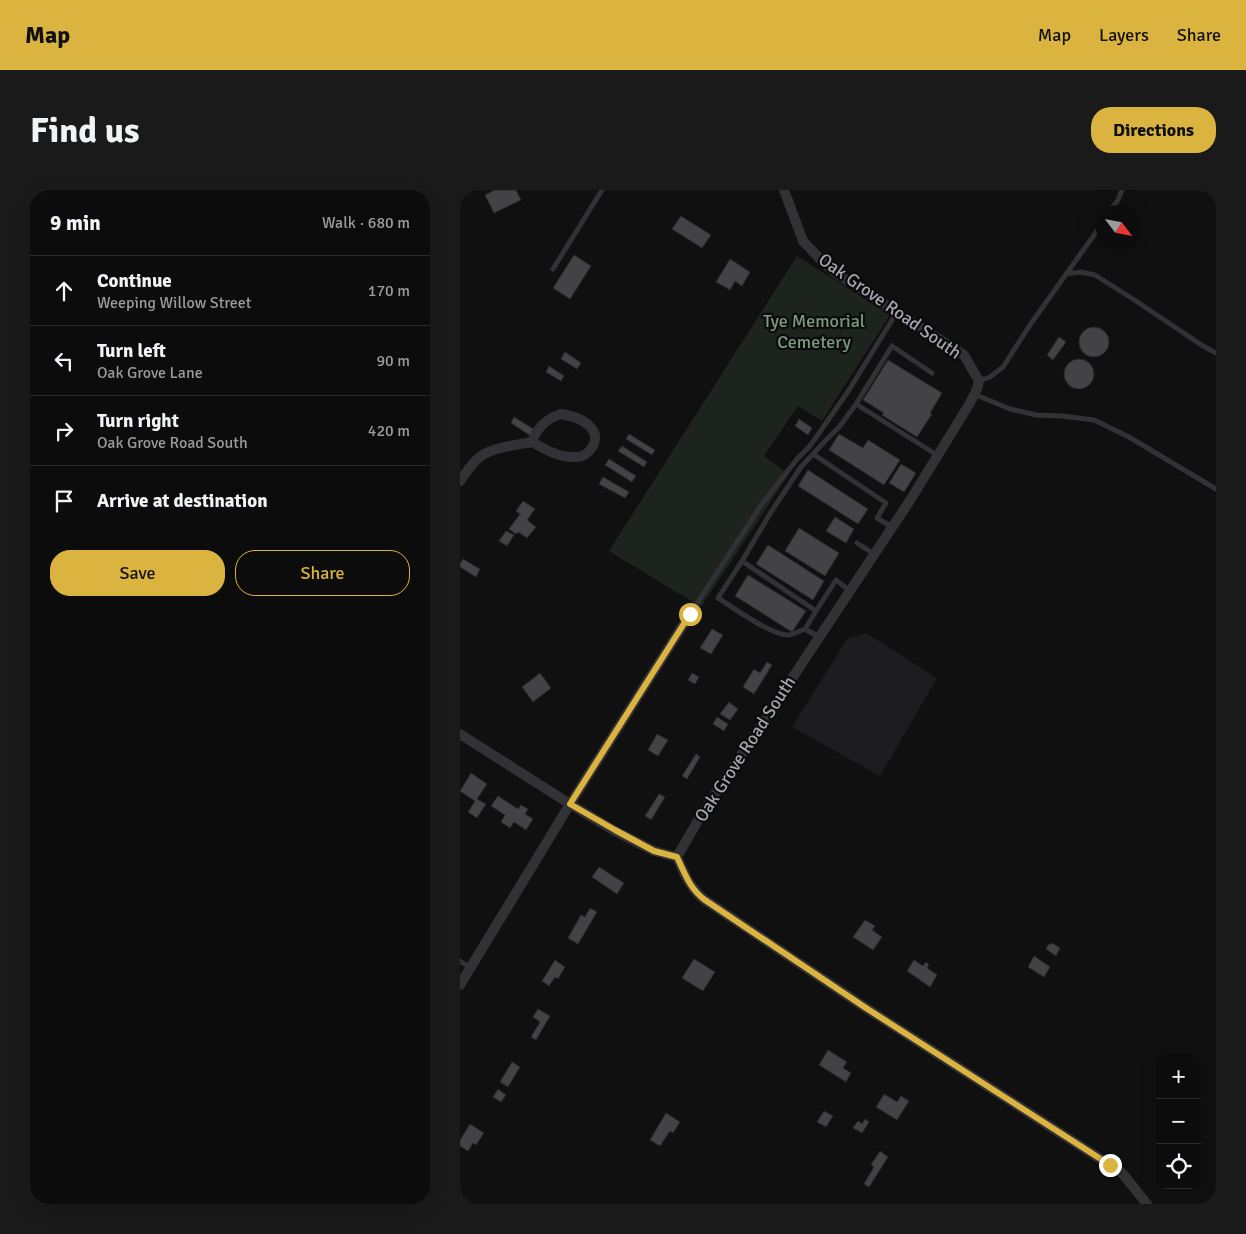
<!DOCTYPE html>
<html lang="en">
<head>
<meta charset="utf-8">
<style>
	:root { --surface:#0c0c0d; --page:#1a1a1b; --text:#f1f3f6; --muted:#9a9b9d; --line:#2c2c2e; --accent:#dbb33f }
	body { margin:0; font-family:Signika,sans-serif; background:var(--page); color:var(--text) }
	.controls { position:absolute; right:15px; bottom:15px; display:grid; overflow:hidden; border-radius:10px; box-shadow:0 5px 20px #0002 }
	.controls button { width:45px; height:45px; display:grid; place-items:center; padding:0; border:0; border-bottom:1px solid var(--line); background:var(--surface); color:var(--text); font:25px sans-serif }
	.compass { position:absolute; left:636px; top:15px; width:45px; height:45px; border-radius:50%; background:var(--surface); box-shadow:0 5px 20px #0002; rotate:122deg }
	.stop { position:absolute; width:15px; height:15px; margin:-11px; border:4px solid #dbb33f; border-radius:50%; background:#fff }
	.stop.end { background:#dbb33f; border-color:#fff; box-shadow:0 1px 5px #0008 }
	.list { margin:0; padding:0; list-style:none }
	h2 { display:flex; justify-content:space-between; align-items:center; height:65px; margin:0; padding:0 20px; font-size:21px }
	h2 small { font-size:16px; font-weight:400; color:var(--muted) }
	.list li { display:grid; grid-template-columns:32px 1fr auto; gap:15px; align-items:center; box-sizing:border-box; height:70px; padding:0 20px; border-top:1px solid var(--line) }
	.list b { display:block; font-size:19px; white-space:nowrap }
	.list p { margin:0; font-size:16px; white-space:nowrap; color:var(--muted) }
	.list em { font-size:16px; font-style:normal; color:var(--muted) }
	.actions { display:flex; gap:10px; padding:15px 20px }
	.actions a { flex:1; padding:11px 0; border:1px solid var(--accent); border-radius:20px; text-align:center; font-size:18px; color:var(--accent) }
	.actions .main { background:var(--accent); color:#111 }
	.icon { flex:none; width:28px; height:28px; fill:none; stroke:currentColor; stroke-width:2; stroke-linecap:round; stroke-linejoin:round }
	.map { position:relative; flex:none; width:756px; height:1014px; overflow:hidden; border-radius:20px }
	header { display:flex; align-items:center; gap:30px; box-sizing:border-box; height:70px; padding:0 25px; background:var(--accent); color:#111 }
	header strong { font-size:24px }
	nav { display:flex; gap:28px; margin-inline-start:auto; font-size:18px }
	.intro { display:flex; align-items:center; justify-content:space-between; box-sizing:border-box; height:120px; padding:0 30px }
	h1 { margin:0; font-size:35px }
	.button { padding:12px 22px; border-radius:20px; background:var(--accent); color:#111; font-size:18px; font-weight:700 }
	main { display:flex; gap:30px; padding:0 30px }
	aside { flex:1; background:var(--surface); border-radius:20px; box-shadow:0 5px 20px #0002 }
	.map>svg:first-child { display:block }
	.built { fill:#1d1c1e }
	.green { fill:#1d241e }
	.building { fill:#424247; stroke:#2b2a2d }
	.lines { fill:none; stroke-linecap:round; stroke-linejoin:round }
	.service { stroke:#323236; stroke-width:5 }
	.minor { stroke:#323236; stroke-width:10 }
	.route { stroke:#dbb33f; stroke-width:6 }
	.labels { text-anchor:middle; stroke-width:4.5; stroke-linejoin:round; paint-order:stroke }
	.street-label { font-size:18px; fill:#a3a6b1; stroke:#0b0b0c }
	.park-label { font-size:18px; fill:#7c9a80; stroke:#0b0b0c }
</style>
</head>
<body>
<header>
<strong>Map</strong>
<nav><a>Map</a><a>Layers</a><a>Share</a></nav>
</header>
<div class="intro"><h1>Find us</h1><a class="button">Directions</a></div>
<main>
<aside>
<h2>9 min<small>Walk · 680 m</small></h2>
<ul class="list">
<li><svg class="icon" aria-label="ahead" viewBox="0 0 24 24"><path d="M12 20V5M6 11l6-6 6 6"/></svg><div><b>Continue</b><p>Weeping Willow Street</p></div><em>170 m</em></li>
<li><svg class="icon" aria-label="left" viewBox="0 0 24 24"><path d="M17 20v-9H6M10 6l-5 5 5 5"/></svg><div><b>Turn left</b><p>Oak Grove Lane</p></div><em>90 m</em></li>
<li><svg class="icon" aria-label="right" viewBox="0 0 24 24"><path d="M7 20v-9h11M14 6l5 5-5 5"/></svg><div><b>Turn right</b><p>Oak Grove Road South</p></div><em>420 m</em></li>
<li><svg class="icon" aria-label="arrive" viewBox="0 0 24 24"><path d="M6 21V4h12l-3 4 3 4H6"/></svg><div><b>Arrive at destination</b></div></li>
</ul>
<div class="actions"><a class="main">Save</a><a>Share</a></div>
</aside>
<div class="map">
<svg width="756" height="1014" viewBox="0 0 756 1014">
	<rect width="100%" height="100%" fill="#101011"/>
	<path class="built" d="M406 443 477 488 420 586 332 537 387 449Z"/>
	<path class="green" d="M337 66 430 125 362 231 338 216 304 266 329 284 241 417 149 361Z"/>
	<path class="building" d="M35 0H56L61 10 34 23 25 5Z
		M221 26 251 45 242 58 212 39Z
		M114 65 131 76 110 109 93 98Z
		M270 69 290 82 282 96 275 91 270 100 256 92Z
		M619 152a15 15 0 1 1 30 0a15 15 0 1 1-30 0Z
		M599 147 606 152 593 170 587 165Z
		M105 162 121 173 117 179 101 169Z
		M604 184a15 15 0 1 1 30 0a15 15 0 1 1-30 0Z
		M428 170 482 203 470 223 472 224 457 247 422 225 424 223 403 210Z
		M89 176 104 186 101 191 86 182Z
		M54 227 75 240 71 246 51 233Z
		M339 229 352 238 348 245 335 236Z
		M169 244 195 260 192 265 166 249Z
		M379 244 403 258 408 250 440 270 424 295 369 260Z
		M162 256 187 272 184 277 158 261Z
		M149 269 176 286 172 292 145 275Z
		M441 274 456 283 444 302 429 293Z
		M348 280 408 319 398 334 338 296Z
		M143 287 169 302 165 308 139 294Z
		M63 311 75 319 67 330 76 337 67 348 58 342 56 344 49 339 60 324 56 321Z
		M375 327 394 339 386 353 366 341Z
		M339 338 379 363 365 386 325 361Z
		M46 341 54 345 47 356 39 351Z
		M308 355 364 391 353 410 296 374Z
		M3 369 20 379 16 387 0 377V374Z
		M288 385 346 421 332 442 275 406Z
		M252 439 263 445 251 464 240 458Z
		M307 472 312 475 294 504 283 497 294 479 300 483Z
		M80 483 91 498 73 512 62 497Z
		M232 483 239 487 235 494 228 490Z
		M269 512 278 519 270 530 260 524Z
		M257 527 268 534 264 541 253 534Z
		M197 544 208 550 198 566 188 560Z
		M236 564 240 567 227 589 222 586Z
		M11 583 27 594 17 609 26 614 17 628 8 622 15 611 0 601Z
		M199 604 205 607 191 630 185 626Z
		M38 606 58 619 61 615 68 619 65 624 73 629 66 640 54 632 50 638 41 632 45 625 31 616Z
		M139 677 164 693 157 704 132 687Z
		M130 718 137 722 118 754 108 748 121 725 125 727Z
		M405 730 415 736 412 740 422 747 413 760 393 747Z
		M592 753 600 758 596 766 586 759 589 754 590 755Z
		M574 766 590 777 584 787 568 777Z
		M234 769 255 782 243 801 222 788Z
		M95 770 105 777 98 789 95 787 89 796 82 791Z
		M454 770 463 776 466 772 469 775 467 778 477 785 470 797 447 781Z
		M78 819 90 826 76 850 71 847 80 832 73 827Z
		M368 860 387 872 383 878 391 883 386 892 359 875Z
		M52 872 60 877 48 897 40 892Z
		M38 899 46 905 41 912 33 907Z
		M424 904 437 912 441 906 449 911 437 930 416 917Z
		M364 921 373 926 366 937 357 932Z
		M206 923 220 932 213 943 210 941 200 956 190 950Z
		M405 929 409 932 402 943 393 938 398 931 402 934Z
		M10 934 24 943 16 955 13 953 8 961 0 956V950Z
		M420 961 428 967 409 997 404 994 414 977 411 975Z"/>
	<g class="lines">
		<path class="service" d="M649 22 658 10 662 0
			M93 79 142 0
			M606 84 621 82 635 85 673 109 743 156 756 163
			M472 183 432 156 396 214 477 265
			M519 191 530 187 543 177 570 135 644 31
			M514 204 550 219 576 225 602 226 634 230 669 247 756 299
			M353 264 426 313 417 328 432 337
			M397 353 414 364
			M282 371 356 421 376 390 390 401
			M230 424 302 314 337 269 349 257 355 249 389 200 437 122
			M345 439 356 421
			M359 447 345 439C339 441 333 445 327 445 310 444 273 418 258 408L282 371 311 322 341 277 365 251 380 236 396 214
			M0 771 11 778"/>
		<path class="minor" d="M324 0 343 51 359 68 374 82 504 165 519 191 517 199 510 213 449 312 240 627 217 667C224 683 230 699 245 710L406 818 650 975 662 983 687 1014
			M101 224C112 226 125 229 132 239 141 250 129 267 116 267 100 268 86 260 72 252 77 237 86 229 101 224Z
			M0 291C6 282 12 273 21 266 35 257 56 255 72 252
			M0 544 110 614 155 641 194 661 217 667
			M0 795 110 614 230 424"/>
	</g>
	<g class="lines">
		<path class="route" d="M230 424 110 614 155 640 194 661 217 667C225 684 230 699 245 710L406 818 650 975"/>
	</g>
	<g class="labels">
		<g class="street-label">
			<text transform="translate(430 116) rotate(35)" y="6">Oak Grove Road South</text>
			<text transform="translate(285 559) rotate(-57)" y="6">Oak Grove Road South</text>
		</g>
		<g class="park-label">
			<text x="354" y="137">Tye Memorial<tspan x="354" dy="21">Cemetery</tspan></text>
		</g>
	</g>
</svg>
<div class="controls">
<button>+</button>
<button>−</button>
<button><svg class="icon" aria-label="locate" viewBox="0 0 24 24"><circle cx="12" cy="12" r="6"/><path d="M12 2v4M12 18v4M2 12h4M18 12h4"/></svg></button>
</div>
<svg class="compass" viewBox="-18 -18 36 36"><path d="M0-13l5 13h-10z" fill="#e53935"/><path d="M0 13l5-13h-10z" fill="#9a9b9d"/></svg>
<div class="stop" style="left:230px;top:424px"></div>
<div class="stop end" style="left:650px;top:975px"></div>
</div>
</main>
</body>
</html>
